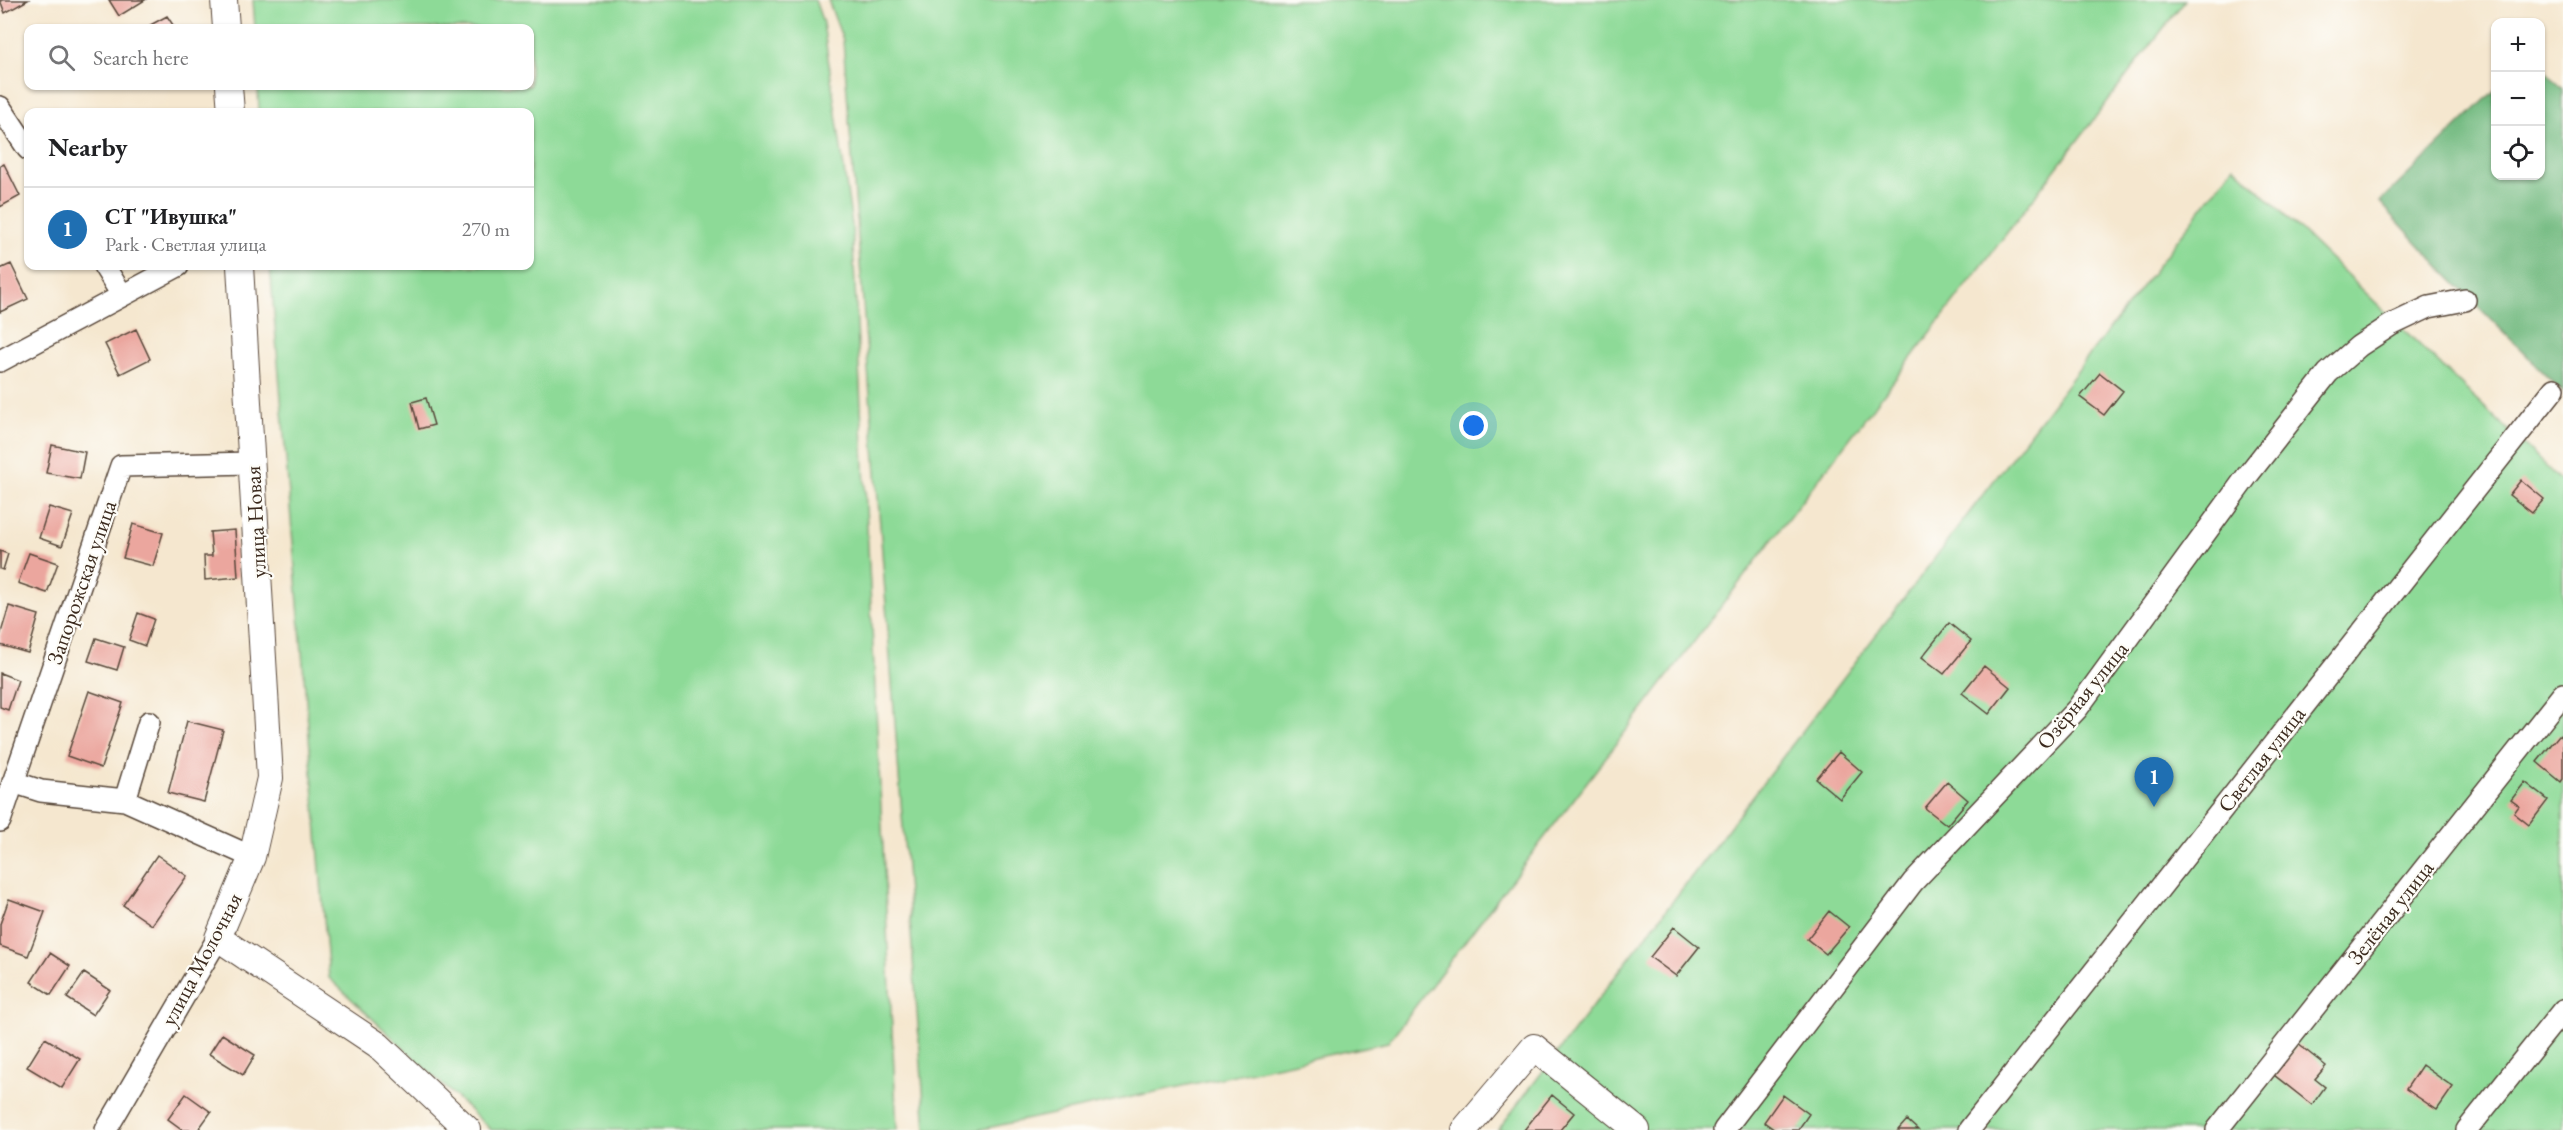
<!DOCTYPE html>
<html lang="en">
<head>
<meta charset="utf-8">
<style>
	:root { --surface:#fff; --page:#f2f2f2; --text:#202124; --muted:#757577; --line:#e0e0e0; --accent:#1f6fb2 }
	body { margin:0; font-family:"EB Garamond",serif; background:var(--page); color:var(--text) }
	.controls { position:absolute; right:18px; top:18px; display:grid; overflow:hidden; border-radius:12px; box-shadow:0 2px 4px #0004 }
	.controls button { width:54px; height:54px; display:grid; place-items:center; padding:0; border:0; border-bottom:2px solid var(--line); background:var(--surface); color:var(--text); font:30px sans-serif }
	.you { position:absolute; left:1474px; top:426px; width:21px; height:21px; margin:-15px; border:4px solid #fff; border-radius:50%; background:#1a73e8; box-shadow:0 0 0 9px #1a73e833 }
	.badge { display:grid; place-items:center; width:39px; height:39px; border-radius:50%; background:var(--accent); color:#fff; font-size:20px; font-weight:700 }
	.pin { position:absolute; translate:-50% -50px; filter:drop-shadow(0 2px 3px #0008) }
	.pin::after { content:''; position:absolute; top:32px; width:21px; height:18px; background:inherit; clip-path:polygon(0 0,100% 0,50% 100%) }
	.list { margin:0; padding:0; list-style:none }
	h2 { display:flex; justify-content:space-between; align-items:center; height:78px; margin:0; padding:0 24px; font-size:26px }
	h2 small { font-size:20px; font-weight:400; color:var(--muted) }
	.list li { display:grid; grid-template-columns:39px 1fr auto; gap:18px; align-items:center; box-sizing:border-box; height:84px; padding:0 24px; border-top:2px solid var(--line) }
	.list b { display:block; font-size:22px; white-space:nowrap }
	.list p { margin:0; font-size:20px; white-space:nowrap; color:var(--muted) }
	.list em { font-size:20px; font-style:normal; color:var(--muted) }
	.icon { flex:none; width:33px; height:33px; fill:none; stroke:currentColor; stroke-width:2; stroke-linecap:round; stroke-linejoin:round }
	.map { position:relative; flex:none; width:2563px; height:1130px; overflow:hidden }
	.search { position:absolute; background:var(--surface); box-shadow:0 2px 4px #0004; left:24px; top:24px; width:510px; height:66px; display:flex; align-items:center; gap:15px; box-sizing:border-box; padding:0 21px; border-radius:12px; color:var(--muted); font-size:22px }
	.panel { position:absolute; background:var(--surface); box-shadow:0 2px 4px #0004; left:24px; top:108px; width:510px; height:162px; border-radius:12px }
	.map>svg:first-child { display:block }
	.green { fill:#8dda97; stroke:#64825a; stroke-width:1.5 }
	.forest { fill:#72ba80; stroke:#56724f; stroke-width:1.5 }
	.building { fill:#eba69e }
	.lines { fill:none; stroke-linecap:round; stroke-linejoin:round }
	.minor-casing { stroke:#574639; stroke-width:24 }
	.tertiary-casing { stroke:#574639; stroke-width:28 }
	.minor { stroke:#fff; stroke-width:21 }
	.tertiary { stroke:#fff; stroke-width:26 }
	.labels { text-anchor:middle; stroke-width:4.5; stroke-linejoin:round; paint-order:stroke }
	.street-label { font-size:22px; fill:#3b2a1e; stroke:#fdfcf7 }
</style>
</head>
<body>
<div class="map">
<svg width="2563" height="1130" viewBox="0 0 2563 1130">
	<rect width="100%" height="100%" fill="#fdfcf7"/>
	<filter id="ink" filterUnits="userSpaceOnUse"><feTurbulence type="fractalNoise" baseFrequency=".0167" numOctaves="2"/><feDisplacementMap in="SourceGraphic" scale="12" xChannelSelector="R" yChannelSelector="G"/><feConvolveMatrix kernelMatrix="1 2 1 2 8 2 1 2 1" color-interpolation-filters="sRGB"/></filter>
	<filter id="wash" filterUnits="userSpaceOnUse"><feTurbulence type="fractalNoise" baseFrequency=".008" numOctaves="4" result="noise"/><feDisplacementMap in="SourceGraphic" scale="24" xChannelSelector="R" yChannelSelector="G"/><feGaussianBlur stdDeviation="1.35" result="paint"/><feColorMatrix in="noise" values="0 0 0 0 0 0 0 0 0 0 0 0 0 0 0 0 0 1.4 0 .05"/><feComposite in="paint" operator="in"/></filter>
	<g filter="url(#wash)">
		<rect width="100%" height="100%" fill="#f5e7cf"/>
		<path class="green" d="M253 0H815L823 23 852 225 897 1130H491L329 978 270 266H530V112H259L258 86H530V28H255Z
			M828 0H2185L1388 1042 978 1130H926L843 40Z
			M2234 166 2563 483V1130H1498Z"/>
		<path class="forest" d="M2541 66 2563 89V392L2445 273 2380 202 2495 90 2496 176H2540Z"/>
		<g id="blocks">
			<path class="building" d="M0 0H28L5 13Z
				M109 0H145L119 16Z
				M167 16 175 28H145Z
				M4 164 20 196 0 207V166Z
				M11 264 28 299 0 312V269Z
				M136 329 150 359 120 374 105 344Z
				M2100 373 2123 391 2104 415 2080 397Z
				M426 398 434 425 419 429 412 402Z
				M52 445 85 452 80 479 46 473Z
				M2521 480 2544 499 2532 513 2509 495Z
				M49 507 73 514 62 546 39 538Z
				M133 524 163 533 153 566 123 558Z
				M235 530 238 577 205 580 204 556H212L210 532Z
				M0 551 8 554 3 570 0 569Z
				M29 553 58 563 47 593 18 583Z
				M9 606 39 615 28 653 0 645V636Z
				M138 613 154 619 145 646 129 640Z
				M1949 623 1971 641 1944 674 1922 657Z
				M96 638 124 647 117 670 88 661Z
				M1984 666 2010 687 1989 714 1962 693Z
				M0 673 18 680 8 710 0 707Z
				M89 691 123 703 101 768 67 756Z
				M187 721 223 730 204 802 168 793Z
				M2559 735 2563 738V779L2561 782 2537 762Z
				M1839 752 1862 772 1840 799 1816 779Z
				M1947 782 1968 800 1947 825 1925 808Z
				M2525 782 2548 800 2529 825 2514 813 2519 806 2511 800Z
				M157 855 187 876 152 925 123 905Z
				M9 899 45 912 28 956 0 946V924Z
				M1829 911 1849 927 1826 954 1807 939Z
				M1674 927 1699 947 1676 976 1650 957Z
				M50 953 70 966 51 995 31 982Z
				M84 973 110 990 93 1015 67 998Z
				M222 1034 255 1055 243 1075 209 1054Z
				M45 1038 80 1059 62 1088 27 1067Z
				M2298 1044 2326 1066 2315 1079 2325 1087 2312 1105 2274 1075Z
				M2422 1065 2453 1087 2437 1110 2406 1089Z
				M186 1094 211 1112 198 1130H183L168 1119Z
				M1552 1095 1574 1113 1560 1130H1524Z
				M1783 1095 1809 1114 1798 1130H1775L1764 1122Z
				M1907 1120 1918 1130H1898Z"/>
		</g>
	</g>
	<g filter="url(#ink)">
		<use href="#blocks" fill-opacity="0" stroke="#574639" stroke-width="1.5"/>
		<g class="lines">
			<g class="minor-casing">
				<path id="minor" d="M0 107 28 149
					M104 266 122 295
					M0 361 178 266
					M13 782 41 791 125 800 252 857
					M125 800 149 722
					M0 821 121 466 251 463
					M106 1130 218 938
					M1724 1130 1913 882 2077 709 2247 476 2328 373 2359 346 2391 325 2429 307 2465 300
					M1969 1130 2554 389
					M2217 1130 2563 694
					M2467 1130 2563 1010"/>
			</g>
			<g class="tertiary-casing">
				<path id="tertiary" d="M224 0 226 28
					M229 86 231 112
					M240 266 270 778 252 857 218 938 378 1045 468 1130
					M1464 1130 1534 1047 1637 1130"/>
			</g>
			<use href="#minor" class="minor"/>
			<use href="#tertiary" class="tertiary"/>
		</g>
	</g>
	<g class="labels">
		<g class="street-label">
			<text transform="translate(255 522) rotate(-93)" y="8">улица Новая</text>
			<text transform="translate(81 582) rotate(-71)" y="8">Запорожская улица</text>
			<text transform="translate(2082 695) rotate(-51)" y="8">Озёрная улица</text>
			<text transform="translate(2261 759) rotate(-52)" y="8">Светлая улица</text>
			<text transform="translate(2390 912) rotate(-52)" y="8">Зелёная улица</text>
			<text transform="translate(201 959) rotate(-62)" y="8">улица Молочная</text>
		</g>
	</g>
</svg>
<div class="controls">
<button>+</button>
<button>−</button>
<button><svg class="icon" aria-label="locate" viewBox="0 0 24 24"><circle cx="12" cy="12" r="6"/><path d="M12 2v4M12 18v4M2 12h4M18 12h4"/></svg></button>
</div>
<div class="you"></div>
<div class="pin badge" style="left:2154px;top:807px">1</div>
<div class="search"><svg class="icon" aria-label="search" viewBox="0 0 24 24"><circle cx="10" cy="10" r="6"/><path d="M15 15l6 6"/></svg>Search here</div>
<section class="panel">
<h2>Nearby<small></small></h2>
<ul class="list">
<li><span class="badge">1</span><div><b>СТ &quot;Ивушка&quot;</b><p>Park · Светлая улица</p></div><em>270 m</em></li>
</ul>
</section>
</div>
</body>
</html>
